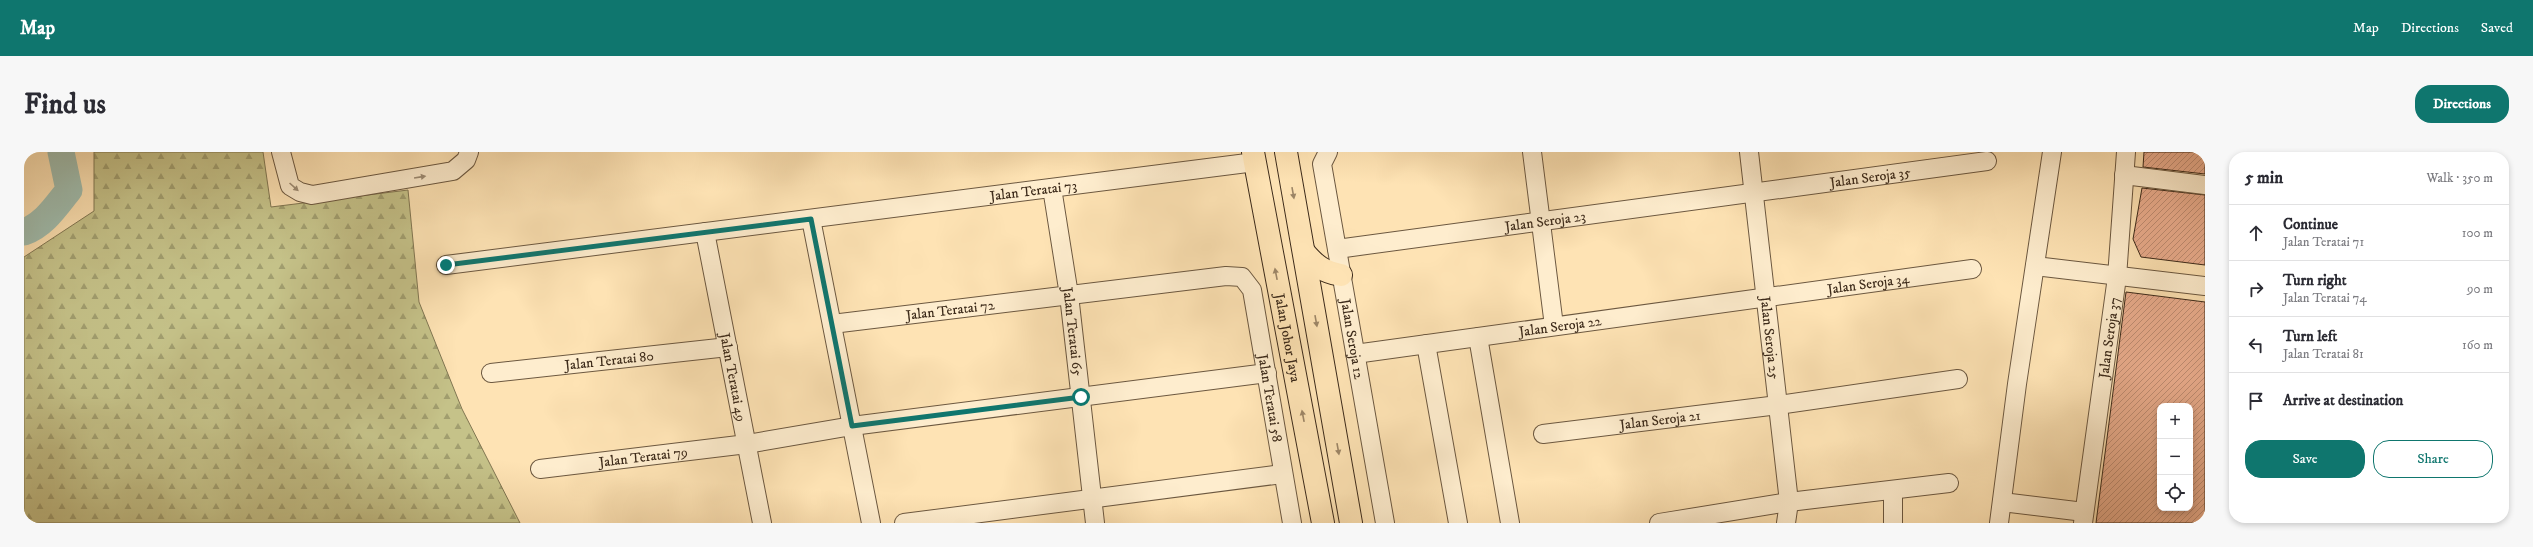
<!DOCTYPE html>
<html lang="en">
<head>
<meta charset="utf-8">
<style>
	:root { --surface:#fff; --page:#f7f7f7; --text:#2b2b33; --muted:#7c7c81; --line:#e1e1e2; --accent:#0f766e }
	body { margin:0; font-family:"IM FELL DW Pica",serif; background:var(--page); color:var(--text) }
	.controls { position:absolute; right:12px; bottom:12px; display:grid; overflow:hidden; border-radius:8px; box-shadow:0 2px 6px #0003 }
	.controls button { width:36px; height:36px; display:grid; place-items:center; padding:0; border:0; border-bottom:1px solid var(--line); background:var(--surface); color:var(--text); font:20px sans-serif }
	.stop { position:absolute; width:12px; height:12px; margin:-9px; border:3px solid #0f766e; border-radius:50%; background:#fff }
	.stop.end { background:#0f766e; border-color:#fff; box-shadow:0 1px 4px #0008 }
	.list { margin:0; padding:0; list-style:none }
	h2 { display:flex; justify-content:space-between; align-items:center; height:52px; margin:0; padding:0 16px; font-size:17px }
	h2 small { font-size:13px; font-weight:400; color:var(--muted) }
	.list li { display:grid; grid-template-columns:26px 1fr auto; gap:12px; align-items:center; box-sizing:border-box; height:56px; padding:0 16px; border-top:1px solid var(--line) }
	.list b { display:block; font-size:15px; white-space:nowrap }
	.list p { margin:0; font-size:13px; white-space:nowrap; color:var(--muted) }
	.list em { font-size:13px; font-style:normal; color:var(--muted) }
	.actions { display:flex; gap:8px; padding:12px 16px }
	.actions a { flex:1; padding:9px 0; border:1px solid var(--accent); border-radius:16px; text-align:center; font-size:14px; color:var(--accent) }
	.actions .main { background:var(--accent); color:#fff }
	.icon { flex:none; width:22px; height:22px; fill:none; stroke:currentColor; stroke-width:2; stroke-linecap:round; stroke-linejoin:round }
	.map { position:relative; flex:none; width:2181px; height:371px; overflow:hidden; border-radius:16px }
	header { display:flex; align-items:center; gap:24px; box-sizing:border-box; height:56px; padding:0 20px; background:var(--accent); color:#fff }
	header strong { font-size:19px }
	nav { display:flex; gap:22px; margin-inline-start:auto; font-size:14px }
	.intro { display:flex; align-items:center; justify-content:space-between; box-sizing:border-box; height:96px; padding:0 24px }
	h1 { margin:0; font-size:28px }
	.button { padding:10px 18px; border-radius:16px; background:var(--accent); color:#fff; font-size:14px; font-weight:700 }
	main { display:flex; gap:24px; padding:0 24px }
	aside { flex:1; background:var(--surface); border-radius:16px; box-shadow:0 2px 6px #0003 }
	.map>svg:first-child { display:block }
	.forest { fill:url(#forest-firs); stroke:#807652 }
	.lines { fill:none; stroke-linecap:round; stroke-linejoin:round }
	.river { stroke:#a0beb0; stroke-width:27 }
	.building { fill:url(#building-hatch); stroke:#3c2a1a; fill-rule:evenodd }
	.minor-casing { stroke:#6c5840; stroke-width:20 }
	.major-casing { stroke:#3c2a1a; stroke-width:24 }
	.minor { stroke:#feedce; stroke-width:18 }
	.major { stroke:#fee3b4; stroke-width:22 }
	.oneway { fill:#9d8c74 }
	.oneway2 { fill:#9d8667 }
	.route { stroke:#0f766e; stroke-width:5 }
	.labels { text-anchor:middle; stroke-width:3.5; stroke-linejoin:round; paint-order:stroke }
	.street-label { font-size:14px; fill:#3c2a1a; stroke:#feedce }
</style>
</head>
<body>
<header>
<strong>Map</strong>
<nav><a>Map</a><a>Directions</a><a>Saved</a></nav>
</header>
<div class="intro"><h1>Find us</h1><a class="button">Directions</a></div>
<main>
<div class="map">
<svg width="2181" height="371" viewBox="0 0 2181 371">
	<defs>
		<pattern id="forest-firs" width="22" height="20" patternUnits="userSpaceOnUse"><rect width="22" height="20" fill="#c5c289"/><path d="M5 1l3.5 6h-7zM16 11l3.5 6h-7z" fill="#a19e6f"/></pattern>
		<pattern id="building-hatch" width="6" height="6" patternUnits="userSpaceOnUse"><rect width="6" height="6" fill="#eaad8e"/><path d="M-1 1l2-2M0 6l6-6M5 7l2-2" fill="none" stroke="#bf8d73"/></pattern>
	</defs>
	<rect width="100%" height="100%" fill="#fee3b4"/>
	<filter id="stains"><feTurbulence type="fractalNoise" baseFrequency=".005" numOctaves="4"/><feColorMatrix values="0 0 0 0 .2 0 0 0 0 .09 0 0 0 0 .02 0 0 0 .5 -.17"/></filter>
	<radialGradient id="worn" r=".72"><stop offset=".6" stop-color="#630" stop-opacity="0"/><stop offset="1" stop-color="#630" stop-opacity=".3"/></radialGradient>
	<path class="forest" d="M70 0H239L247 55 384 38 395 150 438 257 496 371H0V105L70 59Z"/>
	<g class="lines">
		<path class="river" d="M0 80C20 73 32 54 45 38L37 0"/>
	</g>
	<path class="building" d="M2120 0H2181V22L2119 15Z
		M2118 36 2181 43V113L2117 105 2109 87Z
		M2102 140 2181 150V371H2072ZM2136 254H2166V356H2136Z"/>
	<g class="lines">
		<g class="minor-casing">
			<g id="minor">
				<path d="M257 0 266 34 276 40 288 43 429 19 442 8 445 0"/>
				<path id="s1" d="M1304 0 1298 12 1361 371"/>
				<path d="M1508 0 1530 174"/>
				<path id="s2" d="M1725 0 1765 350 1762 371"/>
				<path d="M2100 23 2181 33"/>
				<path id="s3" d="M1028 36 1045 143 1071 371"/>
				<path d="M787 67 847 371"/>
				<path id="s4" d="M681 80 738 371"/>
				<path id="s5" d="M1313 97 1963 9"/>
				<path id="s6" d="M422 113 1231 10"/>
				<path d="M2011 114 2181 134"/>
				<path id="s7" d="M808 172 1202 124 1218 125 1228 138 1268 371"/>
				<path d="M1454 185 1486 371"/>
				<path d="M1402 192 1434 371"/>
				<path id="s8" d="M1331 202 1948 117"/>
				<path id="s9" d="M467 221 704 195"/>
				<path id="s10" d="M1519 282 1754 253 1934 227"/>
				<path id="s11" d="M516 317 723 292 828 274 1243 221"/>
				<path d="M1869 338V371"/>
				<path d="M1978 350 2060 360"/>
				<path d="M880 371 1258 322"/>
				<path d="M1635 371 1765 350 1925 331"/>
				<path d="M1975 371 1993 232 2028 0"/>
				<path id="s12" d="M2059 371 2093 125 2102 0"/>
			</g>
		</g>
		<g class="major-casing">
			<g id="major">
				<path id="s13" d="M1229 0 1299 371"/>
				<path d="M1262 0 1327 371"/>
				<path d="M1280 100C1291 113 1299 120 1317 123"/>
			</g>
		</g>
		<use href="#minor" class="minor"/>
		<use href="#major" class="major"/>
	</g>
	<defs><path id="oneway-solid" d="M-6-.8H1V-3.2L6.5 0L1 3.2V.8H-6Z"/></defs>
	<g class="oneway">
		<use href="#oneway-solid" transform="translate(396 25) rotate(-9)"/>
		<use href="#oneway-solid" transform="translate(270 35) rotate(42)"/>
	</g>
	<g class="oneway2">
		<use href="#oneway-solid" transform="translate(1269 41) rotate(80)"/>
		<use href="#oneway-solid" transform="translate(1252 122) rotate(-101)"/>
		<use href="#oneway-solid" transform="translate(1292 169) rotate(80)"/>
		<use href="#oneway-solid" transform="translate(1279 264) rotate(-101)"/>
		<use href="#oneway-solid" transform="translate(1314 297) rotate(80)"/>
	</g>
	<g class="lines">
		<path class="route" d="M422 113 787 67 828 274 1057 245"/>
	</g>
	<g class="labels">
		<g class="street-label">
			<text dy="5" stroke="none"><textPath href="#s5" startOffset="538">Jalan Seroja 35</textPath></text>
			<text dy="5" stroke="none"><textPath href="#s6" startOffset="592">Jalan Teratai 73</textPath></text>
			<text dy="5" stroke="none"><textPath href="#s5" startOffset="210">Jalan Seroja 23</textPath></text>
			<text dy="5" stroke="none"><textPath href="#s8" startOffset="518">Jalan Seroja 34</textPath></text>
			<text dy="5" stroke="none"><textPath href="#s7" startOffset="119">Jalan Teratai 72</textPath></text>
			<text dy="5" stroke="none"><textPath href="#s8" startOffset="207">Jalan Seroja 22</textPath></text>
			<text dy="5" stroke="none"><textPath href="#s3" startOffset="145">Jalan Teratai 65</textPath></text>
			<text dy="5" stroke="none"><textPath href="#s13" startOffset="189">Jalan Johor Jaya</textPath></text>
			<text dy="5" stroke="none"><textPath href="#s2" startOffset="187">Jalan Seroja 25</textPath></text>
			<text dy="5" stroke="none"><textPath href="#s12" startOffset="187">Jalan Seroja 37</textPath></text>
			<text dy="5" stroke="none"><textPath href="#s1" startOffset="191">Jalan Seroja 12</textPath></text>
			<text dy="5" stroke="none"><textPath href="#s9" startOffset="119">Jalan Teratai 80</textPath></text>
			<text dy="5" stroke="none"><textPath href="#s4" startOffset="148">Jalan Teratai 49</textPath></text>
			<text dy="5" stroke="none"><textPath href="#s7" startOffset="539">Jalan Teratai 58</textPath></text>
			<text dy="5" stroke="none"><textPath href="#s10" startOffset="118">Jalan Seroja 21</textPath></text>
			<text dy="5" stroke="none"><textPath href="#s11" startOffset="104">Jalan Teratai 79</textPath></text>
		</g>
	</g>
	<rect width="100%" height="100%" filter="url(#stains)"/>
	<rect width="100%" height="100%" fill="url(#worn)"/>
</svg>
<div class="controls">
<button>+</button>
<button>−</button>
<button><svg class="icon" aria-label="locate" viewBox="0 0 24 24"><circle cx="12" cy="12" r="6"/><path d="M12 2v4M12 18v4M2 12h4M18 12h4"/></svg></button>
</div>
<div class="stop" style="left:1057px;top:245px"></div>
<div class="stop end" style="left:422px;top:113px"></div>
</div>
<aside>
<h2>5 min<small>Walk · 350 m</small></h2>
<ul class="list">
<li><svg class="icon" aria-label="ahead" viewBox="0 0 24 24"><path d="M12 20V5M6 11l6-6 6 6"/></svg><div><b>Continue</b><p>Jalan Teratai 71</p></div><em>100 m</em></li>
<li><svg class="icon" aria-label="right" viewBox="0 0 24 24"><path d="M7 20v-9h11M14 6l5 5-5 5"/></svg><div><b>Turn right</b><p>Jalan Teratai 74</p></div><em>90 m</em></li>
<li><svg class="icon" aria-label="left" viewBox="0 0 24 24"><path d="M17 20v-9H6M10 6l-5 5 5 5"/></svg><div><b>Turn left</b><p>Jalan Teratai 81</p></div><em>160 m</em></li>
<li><svg class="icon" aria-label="arrive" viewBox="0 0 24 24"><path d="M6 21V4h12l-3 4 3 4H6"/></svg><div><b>Arrive at destination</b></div></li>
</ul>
<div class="actions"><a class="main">Save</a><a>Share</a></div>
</aside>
</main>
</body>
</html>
